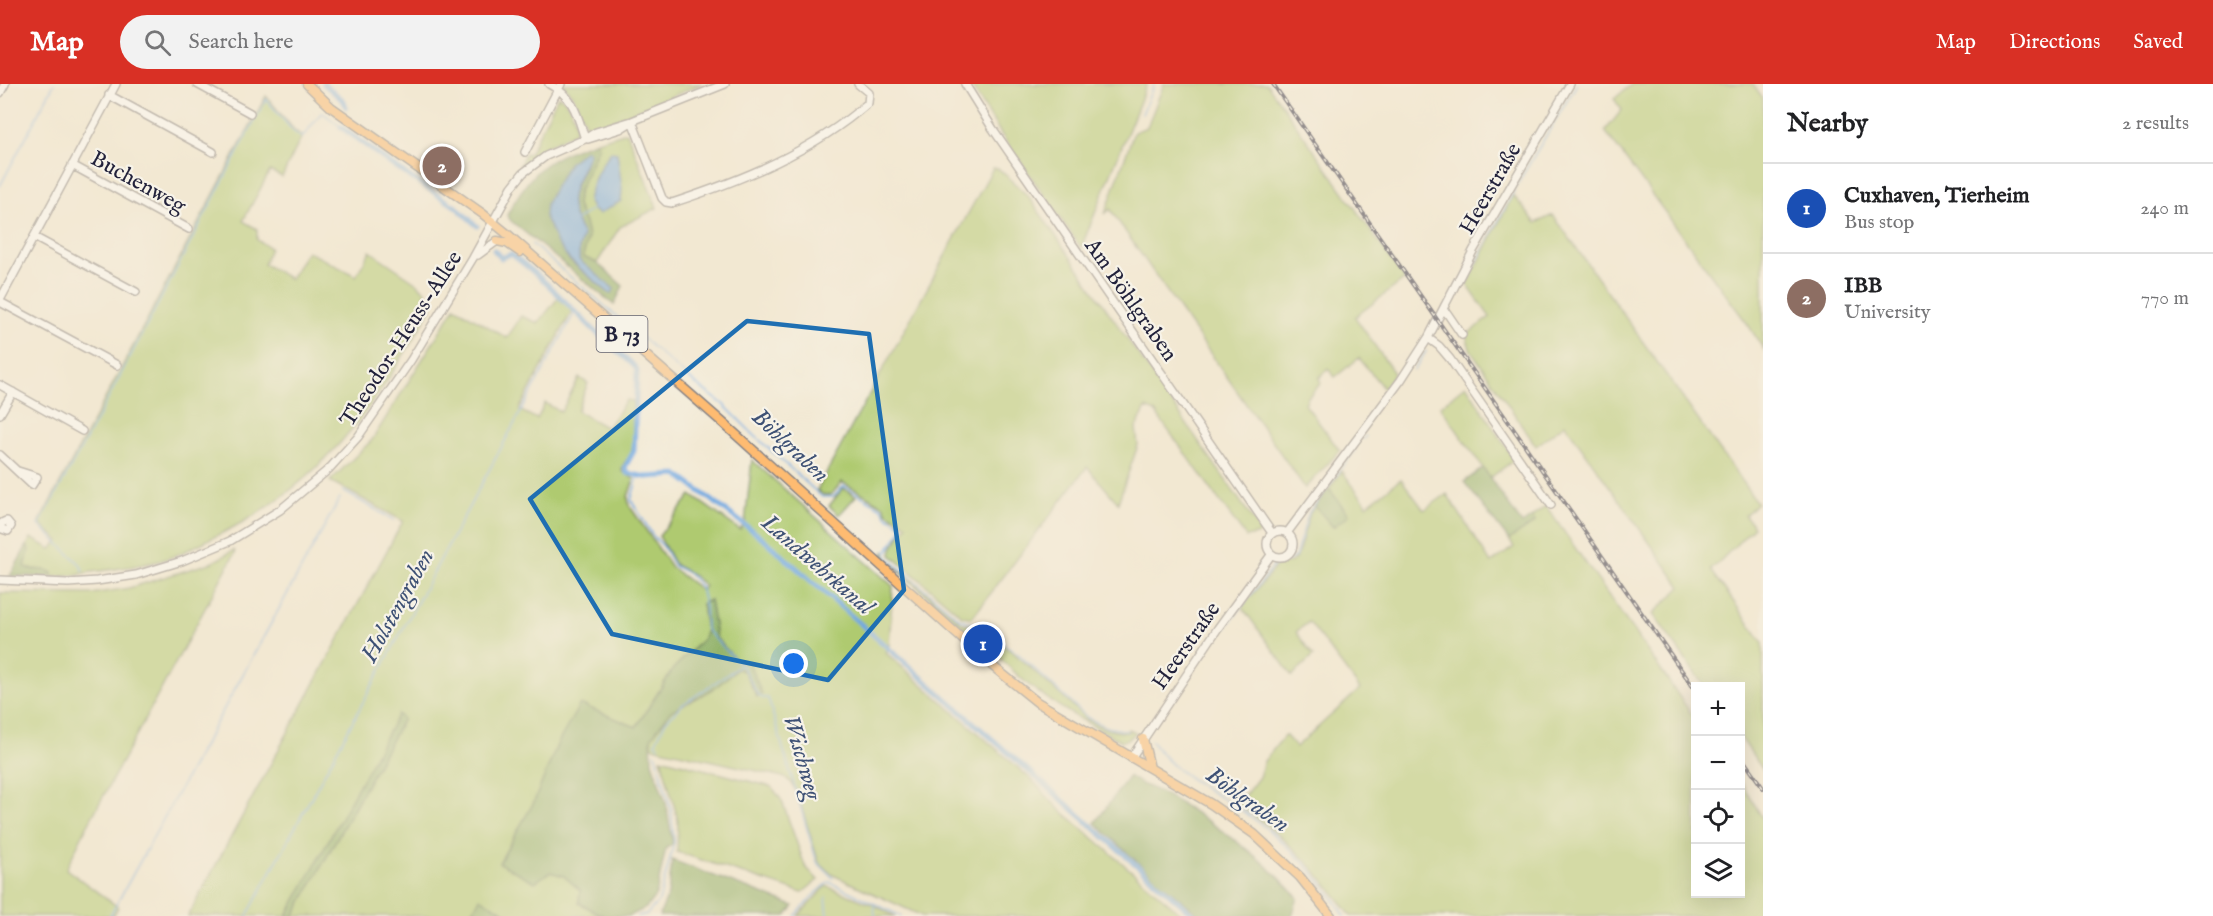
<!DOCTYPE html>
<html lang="en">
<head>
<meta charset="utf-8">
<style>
	:root { --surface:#fff; --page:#f2f2f2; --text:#202124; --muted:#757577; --line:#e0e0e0; --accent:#d93025 }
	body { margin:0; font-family:"IM FELL English",serif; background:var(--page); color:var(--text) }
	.controls { position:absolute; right:18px; bottom:18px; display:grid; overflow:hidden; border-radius:0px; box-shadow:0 6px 24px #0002 }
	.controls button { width:54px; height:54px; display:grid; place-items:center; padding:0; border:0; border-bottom:2px solid var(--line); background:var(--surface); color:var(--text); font:30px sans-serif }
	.you { position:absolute; left:794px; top:580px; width:21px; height:21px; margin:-15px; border:4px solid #fff; border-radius:50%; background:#1a73e8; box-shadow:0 0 0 9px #1a73e833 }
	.badge { display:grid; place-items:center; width:39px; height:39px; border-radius:50%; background:var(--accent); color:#fff; font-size:20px; font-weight:700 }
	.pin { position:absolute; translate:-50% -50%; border:3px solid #fff; box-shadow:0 2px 6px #0006 }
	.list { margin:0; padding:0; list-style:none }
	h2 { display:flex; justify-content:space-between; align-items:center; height:78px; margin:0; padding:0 24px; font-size:26px }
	h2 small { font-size:20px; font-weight:400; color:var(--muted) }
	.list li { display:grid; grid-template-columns:39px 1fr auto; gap:18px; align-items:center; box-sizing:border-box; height:90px; padding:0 24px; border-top:2px solid var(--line) }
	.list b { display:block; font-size:22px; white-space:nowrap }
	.list p { margin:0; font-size:20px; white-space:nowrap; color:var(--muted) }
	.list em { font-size:20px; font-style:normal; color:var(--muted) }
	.icon { flex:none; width:33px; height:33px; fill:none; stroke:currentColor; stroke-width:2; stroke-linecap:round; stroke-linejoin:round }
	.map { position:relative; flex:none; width:1763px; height:832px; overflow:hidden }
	header { display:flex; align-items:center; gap:36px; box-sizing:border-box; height:84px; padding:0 30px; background:var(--accent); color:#fff }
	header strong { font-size:28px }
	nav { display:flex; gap:33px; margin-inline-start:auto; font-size:21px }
	.search { width:420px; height:54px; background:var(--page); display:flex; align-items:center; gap:15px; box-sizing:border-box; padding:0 21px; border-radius:33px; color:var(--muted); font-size:22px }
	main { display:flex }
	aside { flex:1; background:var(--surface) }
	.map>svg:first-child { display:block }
	.green { fill:#afca70; stroke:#687656; stroke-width:1.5 }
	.forest { fill:#8bae62; stroke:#56684e; stroke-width:1.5; fill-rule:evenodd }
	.water { fill:#72a9e1; stroke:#4a668e; stroke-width:1.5 }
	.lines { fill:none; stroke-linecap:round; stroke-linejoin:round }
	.stream { stroke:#72a9e1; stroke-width:1.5 }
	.canal { stroke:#72a9e1; stroke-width:5 }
	.minor-casing { stroke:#8a8586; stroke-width:10 }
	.major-casing { stroke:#8a8586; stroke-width:11 }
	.minor { stroke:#fff; stroke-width:7 }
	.major { stroke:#febb71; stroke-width:8 }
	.rail-casing { stroke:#22223b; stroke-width:4 }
	.rail { stroke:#f7f3e8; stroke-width:1.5; stroke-dasharray:4.5; stroke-linecap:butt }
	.marked { fill:none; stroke:#1f6fb2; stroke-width:4.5; stroke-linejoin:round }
	.labels { text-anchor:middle; stroke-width:4.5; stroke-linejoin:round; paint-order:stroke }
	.shield { fill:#f7f3e8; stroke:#62616f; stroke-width:1.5 }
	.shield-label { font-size:21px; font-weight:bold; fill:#22223b }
	.street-label { font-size:22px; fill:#22223b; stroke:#f7f3e8 }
	.water-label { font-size:24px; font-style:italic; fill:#3e5175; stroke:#f7f3e8 }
</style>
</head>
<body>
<header>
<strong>Map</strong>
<div class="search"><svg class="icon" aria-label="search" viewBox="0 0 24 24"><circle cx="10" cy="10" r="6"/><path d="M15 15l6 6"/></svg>Search here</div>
<nav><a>Map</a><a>Directions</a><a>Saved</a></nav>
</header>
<main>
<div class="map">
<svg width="1763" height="832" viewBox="0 0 1763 832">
	<rect width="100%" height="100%" fill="#f7f3e8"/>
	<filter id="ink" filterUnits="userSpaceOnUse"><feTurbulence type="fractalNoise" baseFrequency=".0167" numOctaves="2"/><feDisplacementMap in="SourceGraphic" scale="12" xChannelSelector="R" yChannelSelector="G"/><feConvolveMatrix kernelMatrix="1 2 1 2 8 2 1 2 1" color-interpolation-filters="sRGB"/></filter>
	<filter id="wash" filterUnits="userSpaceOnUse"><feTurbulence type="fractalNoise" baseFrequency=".008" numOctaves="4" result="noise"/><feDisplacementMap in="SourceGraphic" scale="24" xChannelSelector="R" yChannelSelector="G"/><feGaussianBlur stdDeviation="1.35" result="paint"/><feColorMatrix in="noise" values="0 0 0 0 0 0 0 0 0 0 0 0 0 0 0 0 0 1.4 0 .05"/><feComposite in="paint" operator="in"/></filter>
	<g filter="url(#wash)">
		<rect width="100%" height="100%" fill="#f2e8d2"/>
		<path class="green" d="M563 0H702L594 44 586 41 573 12Z
			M970 0H1147L1081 164 1003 53Z
			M1164 0H1267L1405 195 1355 233 1394 289 1384 305 1359 274 1335 293 1328 285 1319 294 1321 299 1308 313 1305 320 1340 367 1305 404C1240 311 1174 219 1110 125L1105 130 1134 48 1147 43Z
			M1632 0H1753L1763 14V265L1749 242 1605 47 1622 26 1614 15Z
			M266 12 294 46 302 52 282 93 270 87 243 137 257 145V156L270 164 264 180 290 195 307 167 356 192 370 167 417 199 426 208 423 217 432 224C371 326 324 402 212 454 197 461 182 470 166 475 140 483 112 485 85 489L78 491 51 493 52 489C44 483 33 488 25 483L29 466 27 461 31 454 51 465 59 457 39 439Z
			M558 12C569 16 578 37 575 48L543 64 519 83 525 69 529 70Z
			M627 48 657 124 620 143 597 179 583 173 588 153 585 139 577 122 578 109 598 64 597 57Z
			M993 84 999 85 1028 112 1261 447 1256 451 1246 453 1155 328 1146 324 1136 344 1138 361 1118 419 1087 383 972 534 962 532 891 471 892 464 907 441 886 428 884 422 842 398 831 411H823L817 406Z
			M1513 111 1536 139 1553 131 1757 419 1745 431 1754 443 1711 486 1763 559V686L1741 654 1740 602H1704L1653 530 1681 503 1565 340 1536 362 1470 265 1466 251 1490 233 1467 201Z
			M558 214 571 225V229L519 326 537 335 545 319 561 328 579 294 588 299 577 327 607 344 626 316 633 317C632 331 636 358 631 370 628 377 622 378 622 387L634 395 628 413 629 421 671 483 701 506 705 502 690 489 675 481 659 452 691 411 740 446 745 439 752 376 893 502 889 562 886 569 1032 696 1058 724 1184 832H922L833 791 819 779 797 709 791 698 783 693 652 663 651 654 671 627 715 604 737 585 744 587 757 612 749 579 736 576 716 554 710 516 702 520 706 546 703 555 673 585 636 643 580 621 558 659 534 718 499 779 535 798 550 788 564 792 580 806 579 819 604 832H512L480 815 472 830 475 832H294L403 635 398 631 287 832H188L403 437 330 397 372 356 455 223 507 254 521 232 538 239Z
			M1466 301 1514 376 1490 394 1440 322Z
			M1342 387 1367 421 1401 395 1424 426 1447 410 1491 479 1514 463 1509 456 1535 438 1532 433 1546 422 1695 635 1696 810H1740L1741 698 1763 735V832H1351C1320 788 1282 750 1238 720L1259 693 1264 677 1285 651 1296 663 1360 605 1309 538 1296 548 1313 572 1292 592 1242 523 1277 481 1291 478 1297 473 1310 429 1315 422 1333 443 1349 430 1329 405Z
			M843 404 856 412 839 431 829 422Z
			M234 466 235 469 85 746 66 785 118 823 113 832H0V509L91 510 129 504 213 478Z
			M884 468 887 475 962 539 976 543 1014 569 1087 635C1100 643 1113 649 1128 648V645L1136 648C1132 653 1128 657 1121 657 1089 640 1058 624 1029 601 1009 585 992 563 969 550L882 472Z
			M661 674 772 703 782 717 805 782 818 796 802 809 677 768 678 736Z
			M826 802 876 822 895 832H798Z"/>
		<path class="forest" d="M597 57 598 64 578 109 577 122 585 139 588 153 583 173 597 179 623 202 614 221 511 137 507 131C532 84 547 74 597 57ZM569 79 585 81C570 109 565 122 583 151L579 164V176L596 191 612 209H609L569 176 546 120Z
			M1483 384 1522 440 1532 433 1535 438 1509 456 1464 398Z
			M1329 405 1349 431 1333 443 1315 422Z
			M27 461 29 466 25 483C34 488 44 483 52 489L51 493 10 492Z
			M710 516 716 554 736 576 749 579 762 610 757 613 744 587 737 585 715 604 671 627 651 654 652 678 666 719 673 760 666 764 656 811 646 824 630 832H604L579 819 580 806 564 792 550 788 535 798 499 779 534 718 558 659 580 620 636 643 673 585 703 555 706 546 702 520Z
			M398 630 403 635 294 832H287Z
			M1129 692C1140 701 1150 703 1162 709 1207 734 1265 774 1298 814L1292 832H1201L1156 795 1095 739Z
			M672 776 794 822 786 832H659L668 811Z
			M480 814 512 832H475L471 830Z"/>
		<path class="water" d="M586 66 589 69C575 104 561 114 583 151L579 164V176L614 205 612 209H609L569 175 557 159 545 133 546 120 555 103 569 79Z
			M611 68 617 69 622 105 621 117 599 130 594 127 588 117C592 99 599 82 611 68Z"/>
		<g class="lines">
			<path class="stream" d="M1142 30 1154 0
				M0 102 54 0
				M575 137 592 125
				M532 160 697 301 723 320 754 351 822 413H833L844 402 882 424 886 431 902 442V445L886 469 888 474 960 535 975 540 1016 568 1088 634 1107 643 1127 647
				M1467 195 1522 92 1577 0
				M1414 286 1426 267
				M1363 355 1366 352
				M638 392 631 416 653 452 663 462 674 482 688 489 700 502 705 524 706 546 742 582 758 611 762 614H768L817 778 833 794
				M343 407 394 436
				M83 487 80 480 39 441 102 326 266 15 293 47 302 54 322 28 341 43
				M1225 544 1274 481 1295 473 1309 428 1355 366
				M1151 657C1179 695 1213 706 1250 732 1287 759 1321 793 1345 832
				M659 663 655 659 666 637 682 621 741 581
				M826 813 828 832
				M874 821 875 832
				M110 832 340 414
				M247 832 576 226
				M638 832 647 830 659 817 674 758 671 725 655 669
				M795 832 816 809 829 798 901 832"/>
			<path class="canal" d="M324 0 344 17 346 23
				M341 43 392 81 456 123 477 142
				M494 166 501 174 511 170C546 196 575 228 606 258 616 268 630 275 637 286L634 367 625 383 627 389 646 393 678 391 761 453 1195 832"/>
		</g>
	</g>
	<g filter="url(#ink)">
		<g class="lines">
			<g class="minor-casing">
				<path id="minor" d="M197 0 250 29
					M549 0C574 13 577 30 585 55
					M965 0 993 45 1272 449
					M0 9 5 0
					M109 11 213 68
					M632 37 662 114 666 118 672 119C742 96 812 68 868 19L869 9 858 0
					M588 55 620 45 628 40
					M525 68 561 0
					M72 81 189 145
					M34 153 136 208
					M478 171 497 157
					M0 216 116 0
					M0 218 117 281
					M1442 227 1447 229 1462 251
					M1428 254 1439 262 1450 275 1551 421
					M0 301 82 347
					M0 330 13 308
					M0 371 32 401 37 393 18 387
					M0 440 2 445 8 447 11 442 7 437C4 437 2 439 0 441
					M1267 460a13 13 0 1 1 26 0a13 13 0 1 1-26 0Z
					M1287 449 1401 296 1428 254 1473 167 1570 0
					M0 496 68 499 97 497 136 491 182 477 230 457 280 426 329 385 358 353 411 276 473 174 512 103 523 89 546 72 585 55 596 48 632 37 725 0
					M1131 674 1218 544 1271 471"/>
			</g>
			<g class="major-casing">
				<path id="major" d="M307 0 331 23 483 130 505 148 722 338 990 580 1037 618 1211 720 1254 750 1300 793 1331 832
					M497 157 507 159 520 168
					M1143 655 1150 684"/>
			</g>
			<use href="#minor" class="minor"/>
			<use href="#major" class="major"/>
			<g class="rail-casing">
				<path id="rail" d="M1273 0 1696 607
					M1740 671 1763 704"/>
			</g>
			<use href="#rail" class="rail"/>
		</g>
	</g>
	<path d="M0 0H1763V832H0ZM747 237 869 250 904 506 828 596 612 550 530 415Z" fill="#f2e8d2" fill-opacity=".55" fill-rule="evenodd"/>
	<path class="marked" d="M747 237 869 250 904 506 828 596 612 550 530 415Z"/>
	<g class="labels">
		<rect class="shield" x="596.5" y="232" width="51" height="36" rx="4.5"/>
		<g class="shield-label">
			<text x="622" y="257">B 73</text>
		</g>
		<g class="street-label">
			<text transform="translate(139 97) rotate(29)" y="8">Buchenweg</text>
			<text transform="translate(1489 104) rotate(-60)" y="8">Heerstraße</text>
			<text transform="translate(1132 215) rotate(55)" y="8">Am Böhlgraben</text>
			<text transform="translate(400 254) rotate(-57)" y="8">Theodor-Heuss-Allee</text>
			<text transform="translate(1185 561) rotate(-55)" y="8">Heerstraße</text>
		</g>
		<g class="water-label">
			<text transform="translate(791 361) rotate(43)" y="8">Böhlgraben</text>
			<text transform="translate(818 480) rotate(41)" y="8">Landwehrkanal</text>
			<text transform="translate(397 521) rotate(-61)" y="8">Holstengraben</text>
			<text transform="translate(803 673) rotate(74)" y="8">Wischweg</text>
			<text transform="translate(1248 715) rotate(35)" y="8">Böhlgraben</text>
		</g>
	</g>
</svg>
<div class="controls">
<button>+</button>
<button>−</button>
<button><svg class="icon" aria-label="locate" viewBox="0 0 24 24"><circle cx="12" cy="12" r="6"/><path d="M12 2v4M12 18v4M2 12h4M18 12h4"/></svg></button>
<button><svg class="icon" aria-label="layers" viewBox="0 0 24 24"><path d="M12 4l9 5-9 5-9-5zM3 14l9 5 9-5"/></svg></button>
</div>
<div class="you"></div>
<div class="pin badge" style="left:983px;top:560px;background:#1a4fb4">1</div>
<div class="pin badge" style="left:442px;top:82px;background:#8d6e63">2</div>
</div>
<aside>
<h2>Nearby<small>2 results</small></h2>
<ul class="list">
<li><span class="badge" style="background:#1a4fb4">1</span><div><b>Cuxhaven, Tierheim</b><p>Bus stop</p></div><em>240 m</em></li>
<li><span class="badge" style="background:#8d6e63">2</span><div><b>IBB</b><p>University</p></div><em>770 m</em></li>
</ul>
</aside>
</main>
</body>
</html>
